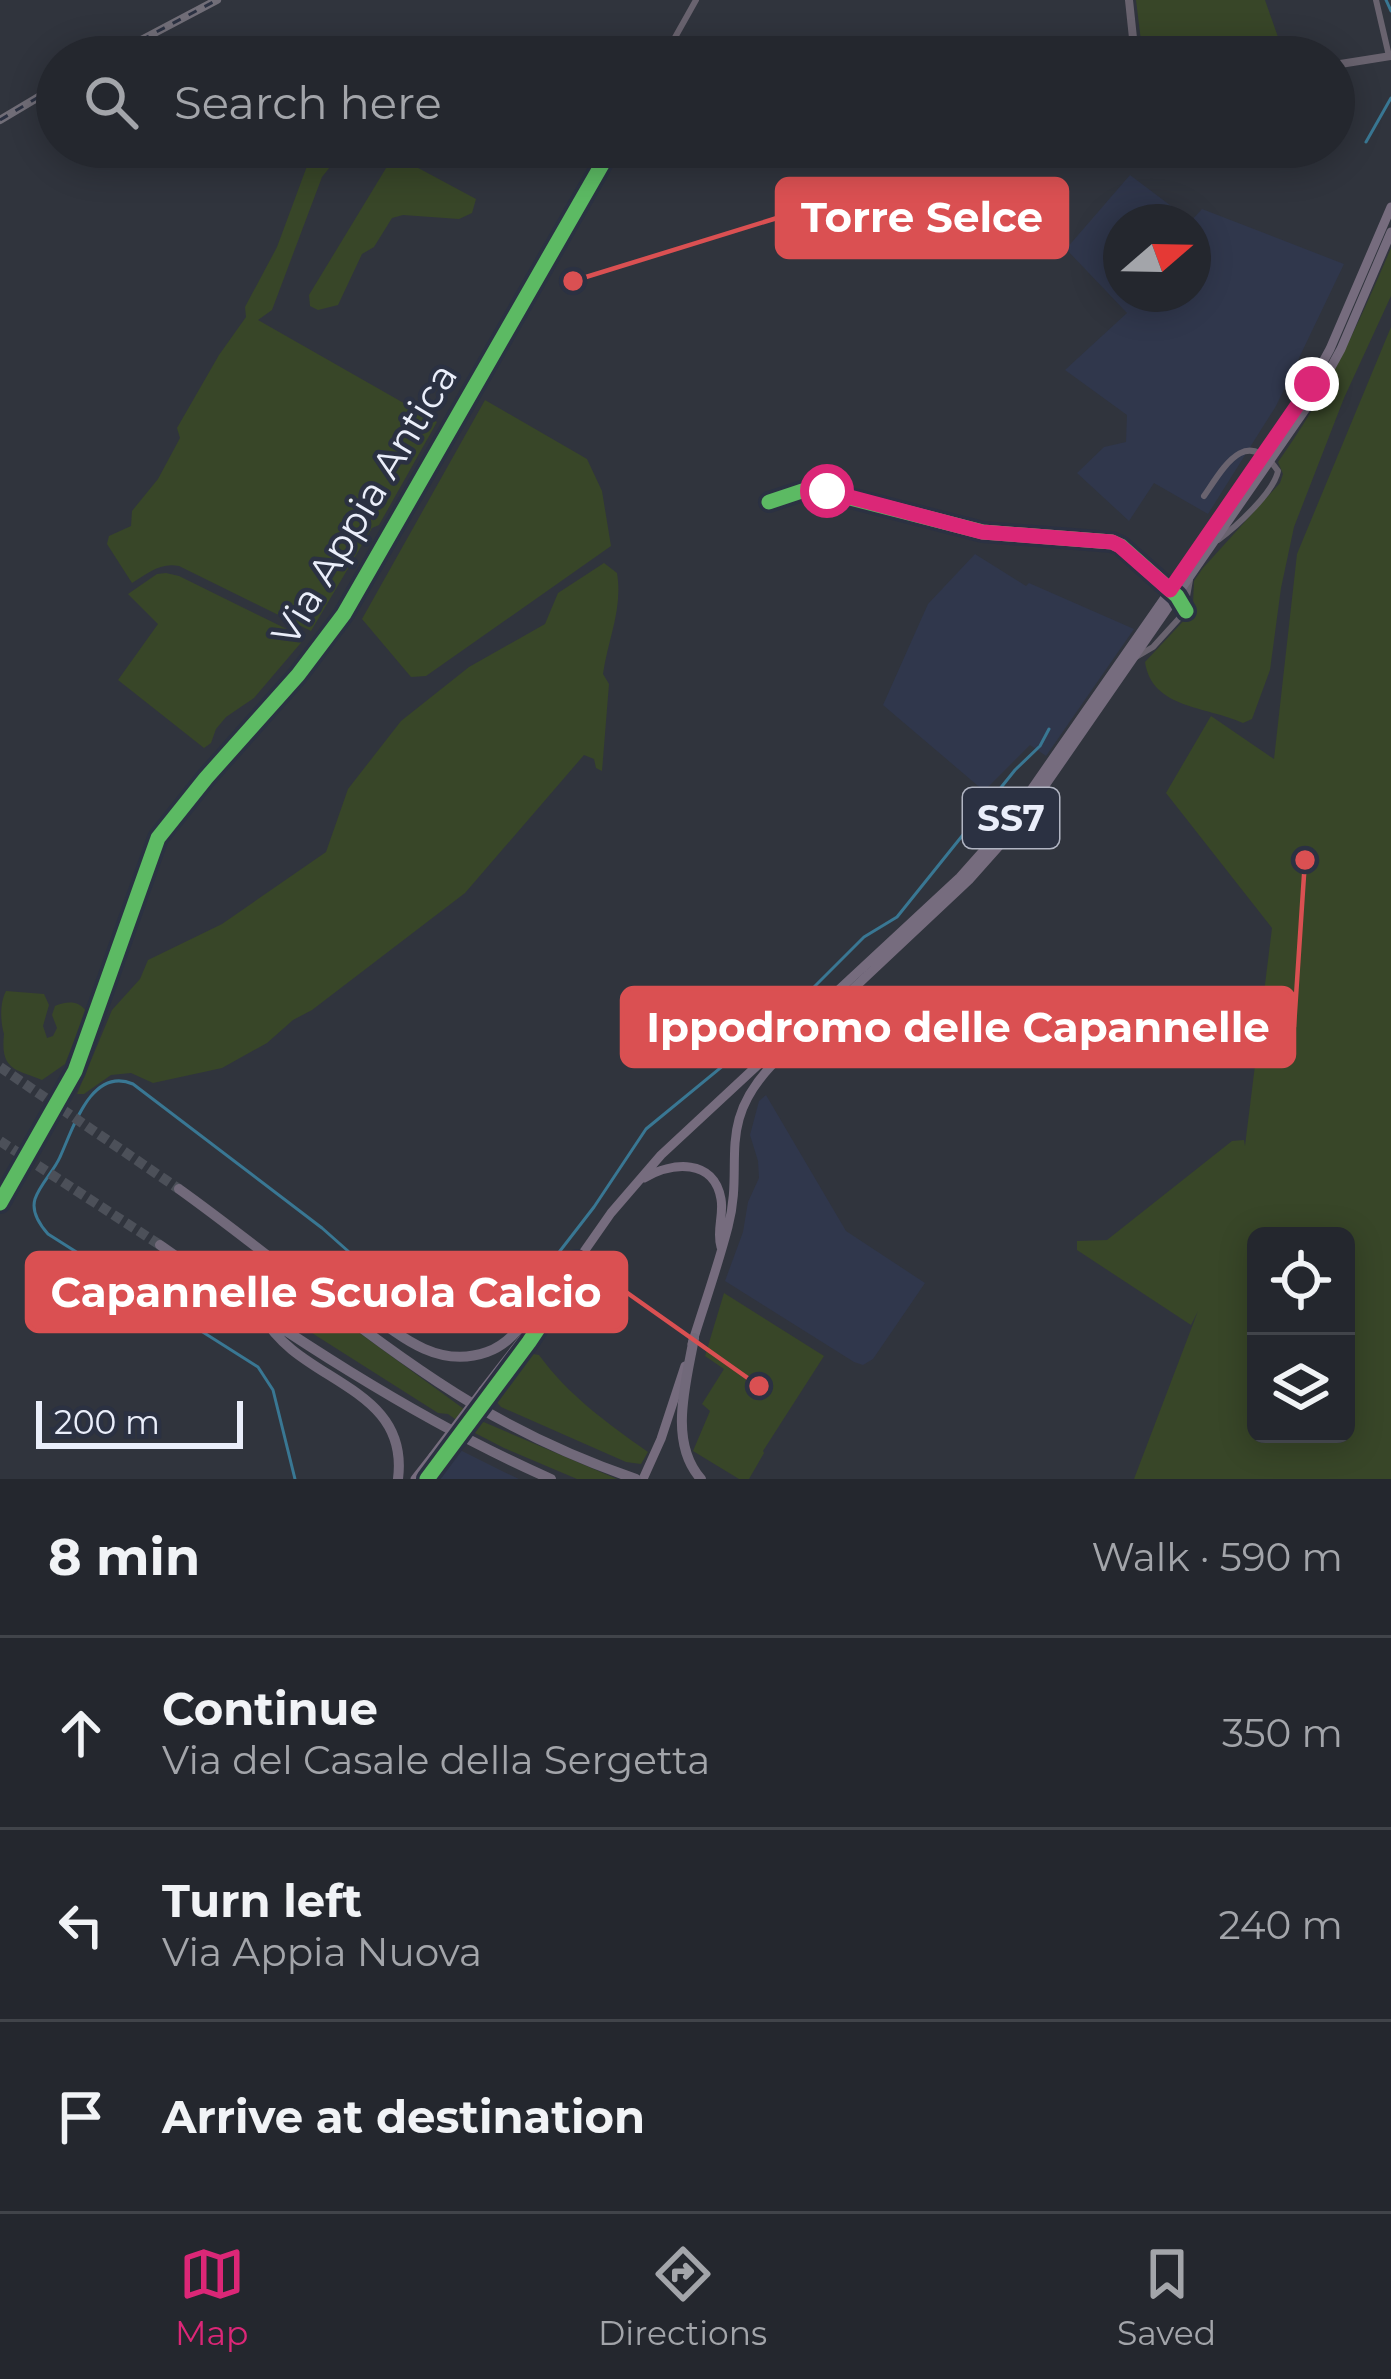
<!DOCTYPE html>
<html lang="en">
<head>
<meta charset="utf-8">
<style>
	:root { --surface:#24272e; --page:#2c2f36; --text:#f1f3f6; --muted:#a3a5aa; --line:#41444a; --accent:#db2777 }
	body { margin:0; font-family:Montserrat,sans-serif; background:var(--page); color:var(--text) }
	.controls { position:absolute; right:36px; bottom:36px; display:grid; overflow:hidden; border-radius:18px; box-shadow:0 6px 30px #0003 }
	.controls button { width:108px; height:108px; display:grid; place-items:center; padding:0; border:0; border-bottom:3px solid var(--line); background:var(--surface); color:var(--text); font:60px sans-serif }
	.compass { position:absolute; left:1103px; top:204px; width:108px; height:108px; border-radius:50%; background:var(--surface); box-shadow:0 6px 30px #0003; rotate:70deg }
	.scale { position:absolute; left:36px; bottom:30px; width:207px; box-sizing:border-box; padding-left:12px; border:6px solid #eaeefa; border-top:0; font-size:33px; line-height:42px; white-space:nowrap; color:#eaeefa; -webkit-text-stroke:9px #2b3142; paint-order:stroke }
	.stop { position:absolute; width:36px; height:36px; margin:-27px; border:9px solid #db2777; border-radius:50%; background:#fff }
	.stop.end { background:#db2777; border-color:#fff; box-shadow:0 3px 12px #0008 }
	.list { margin:0; padding:0; list-style:none }
	h2 { display:flex; justify-content:space-between; align-items:center; height:156px; margin:0; padding:0 48px; font-size:51px }
	h2 small { font-size:39px; font-weight:400; color:var(--muted) }
	.list li { display:grid; grid-template-columns:78px 1fr auto; gap:36px; align-items:center; box-sizing:border-box; height:192px; padding:0 48px; border-top:3px solid var(--line) }
	.list b { display:block; font-size:45px; white-space:nowrap }
	.list p { margin:0; font-size:39px; white-space:nowrap; color:var(--muted) }
	.list em { font-size:39px; font-style:normal; color:var(--muted) }
	.icon { flex:none; width:66px; height:66px; fill:none; stroke:currentColor; stroke-width:2; stroke-linecap:round; stroke-linejoin:round }
	.map { position:relative; flex:none; width:1391px; height:1479px; overflow:hidden }
	.search { position:absolute; background:var(--surface); box-shadow:0 6px 30px #0003; left:36px; right:36px; top:36px; height:132px; display:flex; align-items:center; gap:30px; box-sizing:border-box; padding:0 42px; border-radius:66px; color:var(--muted); font-size:45px }
	.sheet { height:732px; background:var(--surface) }
	nav { display:flex; justify-content:space-around; align-items:center; box-sizing:border-box; height:168px; border-top:3px solid var(--line); background:var(--surface); font-size:33px; color:var(--muted) }
	nav a { display:grid; justify-items:center; gap:6px }
	nav .on { color:var(--accent) }
	.map>svg:first-child { display:block }
	.built { fill:#30374c; fill-rule:evenodd }
	.green { fill:#384628; fill-rule:evenodd }
	.lines { fill:none; stroke-linecap:round; stroke-linejoin:round }
	.stream { stroke:#397793; stroke-width:3 }
	.motorway-tunnel { stroke:#4c5059; stroke-width:10; stroke-dasharray:10 5; stroke-linecap:butt }
	.minor { stroke:#69636f; stroke-width:6 }
	.tertiary { stroke:#69636f; stroke-width:8 }
	.primary { stroke:#766c7e; stroke-width:9 }
	.motorway { stroke:#71697a; stroke-width:10 }
	.rail-casing { stroke:#716e78; stroke-width:8 }
	.rail { stroke:#2b3142; stroke-width:3; stroke-dasharray:9; stroke-linecap:butt }
	.minor-bridge { stroke:#69636f; stroke-width:6 }
	.primary-bridge { stroke:#766c7e; stroke-width:9 }
	.cycleway-casing { stroke:#2b3142; stroke-width:22 }
	.cycleway { stroke:#5cba63; stroke-width:15 }
	.route { stroke:#db2777; stroke-width:15 }
	.labels { text-anchor:middle; stroke-width:9; stroke-linejoin:round; paint-order:stroke }
	.shield { fill:#2b3142; stroke:#b1b5c3; stroke-width:3 }
	.shield-label { font-size:36px; font-weight:bold; fill:#eaeefa }
	.street-label { font-size:39px; fill:#eaeefa; stroke:#2b3142 }
	.leader { fill:none; stroke:#da5052; stroke-width:4.5 }
	.callout-dot { fill:#da5052; stroke:#2b3142; stroke-width:4.5 }
	.callout { fill:#da5052; stroke:#da5052; stroke-width:4.5 }
	.callout-label { font-size:42px; text-anchor:middle; font-weight:bold; fill:#fff }
</style>
</head>
<body>
<div class="map">
<svg width="1391" height="1479" viewBox="0 0 1391 1479">
	<rect width="100%" height="100%" fill="#30343d"/>
	<path class="built" d="M1130 175 1191 221 1202 209 1344 264 1276 406 1208 514 1154 483 1129 521 1077 473 1104 447 1126 442 1127 415 1065 370 1127 313 1066 249ZM1121 222H1193V294H1121Z
		M975 554 1026 586 1029 583 1134 629 1046 756 1030 745 984 791 883 705 928 604Z
		M766 1095 846 1231 925 1283 873 1359 863 1365 854 1362 725 1281 743 1232 748 1202 759 1178 758 1161 750 1135 759 1101Z
		M458 1449 504 1472 519 1479H435Z"/>
	<path class="green" d="M1136 0H1265L1285 57H1143Z
		M319 147H346L322 177 272 310 258 320 437 422 379 525 372 528 311 631 179 566C160 562 147 574 132 583L107 544 109 536 131 526 132 511 158 479 180 438 177 428 219 355 246 317 245 307 277 247 310 158Z
		M394 155 476 199 472 213 459 219 403 215 392 218 374 247 362 254 338 305 318 310 310 306 309 295Z
		M1391 248V296L1344 398 1294 527 1281 588 1270 670 1252 719 1243 723C1206 706 1152 709 1145 662L1189 615 1193 604 1194 581 1203 568 1280 483 1283 474 1278 462C1327 394 1358 325 1391 248Z
		M1391 327V1479H1134L1198 1311 1191 1325 1077 1250V1241L1107 1240 1232 1141 1244 1140 1245 1146 1272 928 1166 793 1211 716 1274 759 1297 554ZM1256 1236H1346V1434H1256Z
		M485 400 587 459 602 491 611 546 426 676 411 677 362 619Z
		M604 563 617 573C623 609 608 639 603 674L609 684 602 771 596 768 594 759 584 755 465 893 312 1010 293 1020 267 1043 222 1068 153 1083 131 1073 111 1075 84 1094H77L112 1010 140 979 148 960 222 924 326 852 348 789 401 721 469 667 545 624 558 593Z
		M166 573 179 576 305 638 254 698 226 717 216 729 211 743 204 748 118 680 158 624 128 594 157 574Z
		M6 991 44 994 49 1005 43 1026 47 1038 53 1036 57 1028 52 1015 55 1006C66 1001 79 1000 86 1011L65 1064 42 1080C16 1069 0 1071 4 1034 0 1021 0 1002 6 991Z
		M262 1262 479 1420 617 1479H577L504 1448 473 1432 448 1414 438 1413 244 1290 240 1283 249 1281 258 1286 263 1278 254 1272 252 1263Z
		M724 1293 824 1356 763 1451 764 1453 749 1479H739L693 1451 710 1411 702 1404 724 1369 705 1356Z
		M527 1353 539 1355C568 1395 607 1423 648 1452L641 1464 626 1462 501 1407 492 1397 497 1386Z"/>
	<g class="lines">
		<path class="stream" d="M1386 0 1391 11
			M1366 142 1391 98
			M295 1479 273 1390 258 1367 48 1234C40 1225 31 1212 35 1199 40 1184 54 1171 60 1157 73 1129 91 1066 133 1084L322 1228 366 1267 386 1281 434 1285 489 1280 538 1268 553 1260 594 1207 646 1129 791 1010 864 937 897 917 1015 770 1040 746 1049 729"/>
		<path class="motorway-tunnel" d="M0 1067 179 1189
			M0 1141 160 1245"/>
		<path class="minor" d="M1376 0 1389 56
			M664 57 696 0
			M1204 496C1224 467 1246 425 1278 471 1274 492 1236 527 1218 540
			M769 502 811 488 983 532 1112 542 1121 546 1177 596 1186 611
			M1136 657 1153 647 1184 613 1190 580
			M0 1203 75 1071 158 838 206 778 298 675 344 614 612 147
			M488 1394 527 1345 562 1290
			M427 1479 438 1461"/>
		<path class="tertiary" d="M1129 0 1135 57
			M1334 65 1391 56"/>
		<path class="primary" d="M644 1178C672 1162 714 1158 721 1199 724 1215 716 1231 721 1247
			M692 1344C704 1305 718 1266 728 1227 745 1163 715 1126 771 1066L969 880 1017 826 1318 391 1341 349 1391 232
			M483 1390 525 1336 611 1213 661 1155 960 877 1008 823 1301 402 1330 349 1391 207
			M415 1479 433 1456
			M643 1479 661 1439 685 1366"/>
		<path class="motorway" d="M179 1189C267 1252 348 1323 438 1382 500 1423 566 1455 636 1479
			M160 1245C281 1330 416 1420 551 1479
			M289 1268C359 1278 408 1380 487 1352 525 1339 533 1294 561 1284
			M263 1316C299 1383 410 1385 398 1479
			M694 1338C686 1383 668 1442 701 1479"/>
		<g class="rail-casing">
			<path id="rail" d="M109 57 217 0
				M0 120 57 86"/>
		</g>
		<use href="#rail" class="rail"/>
		<path class="minor-bridge" d="M438 1461 488 1394"/>
		<path class="primary-bridge" d="M433 1456 483 1390"/>
		<g class="cycleway-casing">
			<path id="cycleway" d="M769 502 811 488 983 532 1112 542 1121 546 1177 596 1186 611
				M0 1203 75 1071 158 838 206 778 298 675 344 614 612 147
				M427 1479 529 1342 557 1300 577 1260"/>
		</g>
		<use href="#cycleway" class="cycleway"/>
	</g>
	<g class="lines">
		<path class="route" d="M827 491 982 532 1112 542 1120 546 1170 590 1312 384"/>
	</g>
	<g class="labels">
		<rect class="shield" x="963" y="788" width="96" height="60" rx="9"/>
		<g class="shield-label">
			<text x="1011" y="831">SS7</text>
		</g>
		<g class="street-label">
			<text transform="translate(364 504) rotate(-59)" y="14">Via Appia Antica</text>
		</g>
	</g>
	<path class="leader" d="M573 281L777 218M1305 860L1294 1027M759 1386L626 1292"/>
	<g class="callout-dot">
		<circle cx="573" cy="281" r="12"/>
		<circle cx="1305" cy="860" r="12"/>
		<circle cx="759" cy="1386" r="12"/>
	</g>
	<g class="callout">
		<rect x="777" y="179" width="290" height="78" rx="12"/>
		<rect x="622" y="988" width="672" height="78" rx="12"/>
		<rect x="27" y="1253" width="599" height="78" rx="12"/>
	</g>
	<g class="callout-label">
		<text x="922" y="232">Torre Selce</text>
		<text x="958" y="1042">Ippodromo delle Capannelle</text>
		<text x="326" y="1307">Capannelle Scuola Calcio</text>
	</g>
</svg>
<div class="controls">
<button><svg class="icon" aria-label="locate" viewBox="0 0 24 24"><circle cx="12" cy="12" r="6"/><path d="M12 2v4M12 18v4M2 12h4M18 12h4"/></svg></button>
<button><svg class="icon" aria-label="layers" viewBox="0 0 24 24"><path d="M12 4l9 5-9 5-9-5zM3 14l9 5 9-5"/></svg></button>
</div>
<svg class="compass" viewBox="-18 -18 36 36"><path d="M0-13l5 13h-10z" fill="#e53935"/><path d="M0 13l5-13h-10z" fill="#a3a5aa"/></svg>
<div class="scale">200 m</div>
<div class="stop" style="left:827px;top:491px"></div>
<div class="stop end" style="left:1312px;top:384px"></div>
<div class="search"><svg class="icon" aria-label="search" viewBox="0 0 24 24"><circle cx="10" cy="10" r="6"/><path d="M15 15l6 6"/></svg>Search here</div>
</div>
<section class="sheet">
<h2>8 min<small>Walk · 590 m</small></h2>
<ul class="list">
<li><svg class="icon" aria-label="ahead" viewBox="0 0 24 24"><path d="M12 20V5M6 11l6-6 6 6"/></svg><div><b>Continue</b><p>Via del Casale della Sergetta</p></div><em>350 m</em></li>
<li><svg class="icon" aria-label="left" viewBox="0 0 24 24"><path d="M17 20v-9H6M10 6l-5 5 5 5"/></svg><div><b>Turn left</b><p>Via Appia Nuova</p></div><em>240 m</em></li>
<li><svg class="icon" aria-label="arrive" viewBox="0 0 24 24"><path d="M6 21V4h12l-3 4 3 4H6"/></svg><div><b>Arrive at destination</b></div></li>
</ul>
</section>
<nav>
<a class="on"><svg class="icon" aria-label="map" viewBox="0 0 24 24"><path d="M3 6l6-2 6 2 6-2v14l-6 2-6-2-6 2zM9 4v14M15 6v14"/></svg>Map</a>
<a><svg class="icon" aria-label="directions" viewBox="0 0 24 24"><path d="M12 3l9 9-9 9-9-9zM9 14v-3h6M13 9l2 2-2 2"/></svg>Directions</a>
<a><svg class="icon" aria-label="saved" viewBox="0 0 24 24"><path d="M7 4h10v16l-5-4-5 4z"/></svg>Saved</a>
</nav>
</body>
</html>
